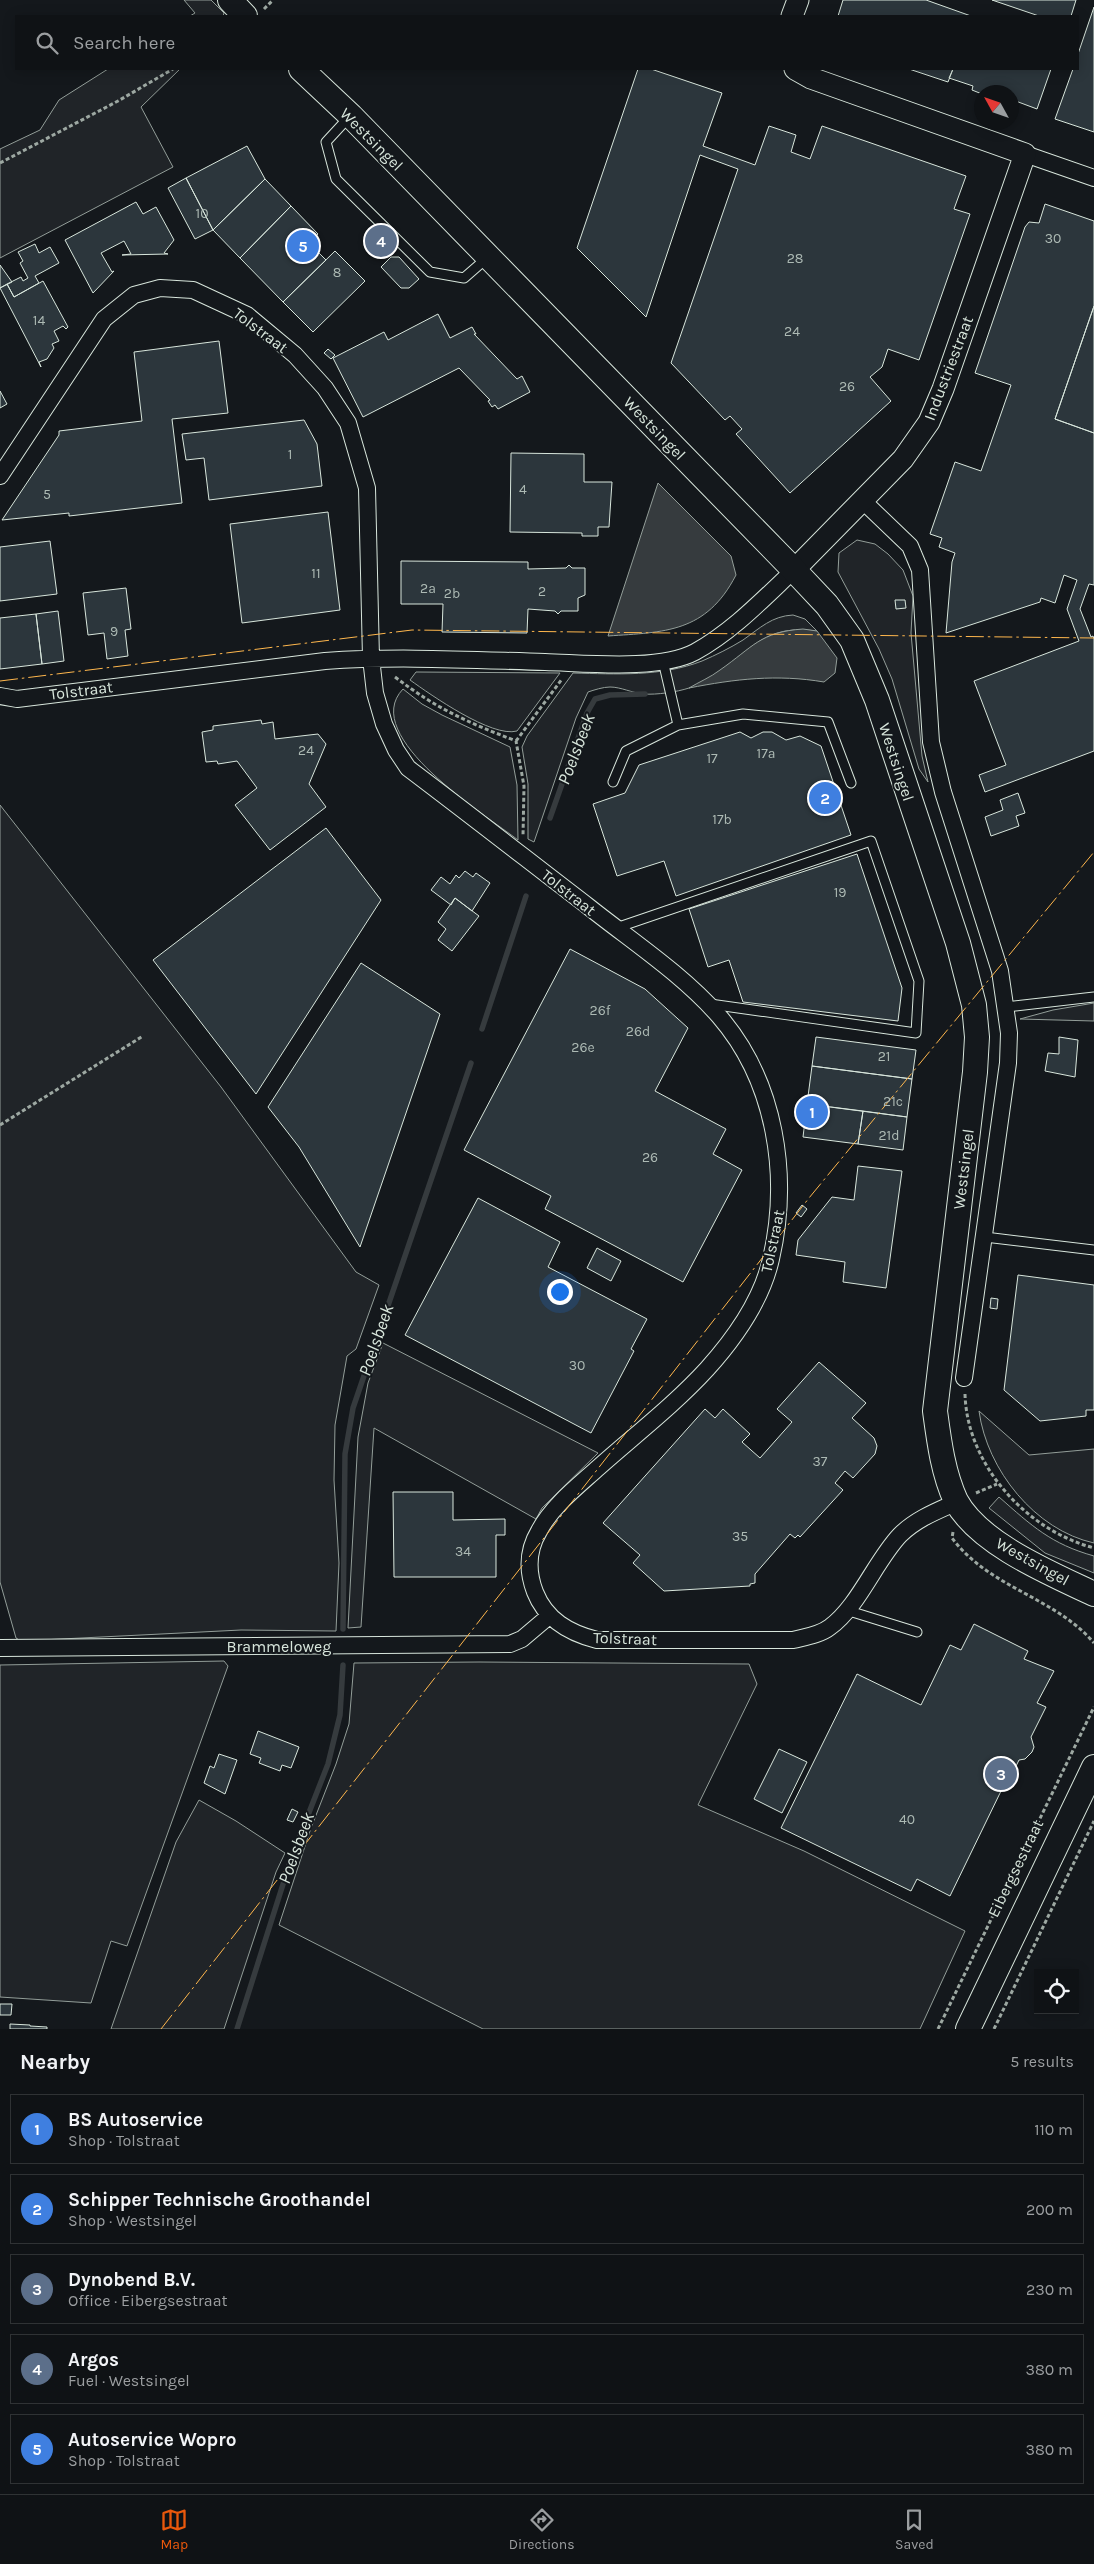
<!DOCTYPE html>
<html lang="en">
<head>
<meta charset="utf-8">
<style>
	:root { --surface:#0f1215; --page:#181b1e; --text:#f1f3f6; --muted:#9b9ea0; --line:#2f3234; --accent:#ea580c }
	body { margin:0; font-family:Karla,sans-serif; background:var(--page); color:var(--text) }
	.controls { position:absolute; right:15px; bottom:15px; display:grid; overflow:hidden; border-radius:0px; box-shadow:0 2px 12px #0003 }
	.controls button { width:45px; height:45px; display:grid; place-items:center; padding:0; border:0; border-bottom:1px solid var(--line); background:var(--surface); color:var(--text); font:25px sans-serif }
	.compass { position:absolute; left:974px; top:85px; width:45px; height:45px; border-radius:50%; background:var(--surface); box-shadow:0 2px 12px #0003; rotate:310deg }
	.you { position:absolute; left:559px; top:1291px; width:18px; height:18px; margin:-12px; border:4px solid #fff; border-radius:50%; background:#1a73e8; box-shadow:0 0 0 8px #1a73e833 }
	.badge { display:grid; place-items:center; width:32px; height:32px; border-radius:50%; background:var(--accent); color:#fff; font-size:16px; font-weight:700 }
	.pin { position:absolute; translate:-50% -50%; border:2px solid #fff; box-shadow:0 1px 5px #0006 }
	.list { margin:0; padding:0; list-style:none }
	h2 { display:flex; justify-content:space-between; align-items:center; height:65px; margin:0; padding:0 20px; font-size:21px }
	h2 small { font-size:16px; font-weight:400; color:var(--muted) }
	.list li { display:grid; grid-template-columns:32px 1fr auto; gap:15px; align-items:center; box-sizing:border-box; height:70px; margin:0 10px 10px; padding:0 10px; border:1px solid var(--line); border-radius:0px }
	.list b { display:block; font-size:19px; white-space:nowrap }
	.list p { margin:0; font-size:16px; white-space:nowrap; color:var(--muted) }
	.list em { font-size:16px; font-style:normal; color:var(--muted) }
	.icon { flex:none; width:28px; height:28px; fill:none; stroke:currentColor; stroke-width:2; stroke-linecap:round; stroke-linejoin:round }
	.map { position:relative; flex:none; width:1094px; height:2029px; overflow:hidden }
	.search { position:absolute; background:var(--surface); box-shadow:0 2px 12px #0003; left:15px; right:15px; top:15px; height:55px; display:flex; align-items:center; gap:12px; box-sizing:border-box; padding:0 18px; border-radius:0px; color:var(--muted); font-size:19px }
	.sheet { height:465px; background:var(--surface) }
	nav { display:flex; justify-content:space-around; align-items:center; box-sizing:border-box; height:70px; border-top:1px solid var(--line); background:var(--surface); font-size:14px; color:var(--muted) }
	nav a { display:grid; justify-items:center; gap:2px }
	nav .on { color:var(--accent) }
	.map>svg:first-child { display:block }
	.green { fill:#202428; stroke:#939e99 }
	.water { fill:#363b3e; stroke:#939e99 }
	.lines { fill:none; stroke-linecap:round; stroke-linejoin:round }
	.stream { stroke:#363b3e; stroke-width:5.5 }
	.building { fill:#2c363c; stroke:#d8e6dc }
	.service-casing { stroke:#d8e6dc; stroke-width:11 }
	.minor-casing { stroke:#d8e6dc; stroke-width:18 }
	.tertiary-casing { stroke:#d8e6dc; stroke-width:23 }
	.secondary-casing { stroke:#d8e6dc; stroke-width:26 }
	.path { stroke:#9da8a2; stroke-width:3; stroke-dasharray:4 2.5; stroke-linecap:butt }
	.service { stroke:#14181c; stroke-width:9 }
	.minor { stroke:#14181c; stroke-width:16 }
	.tertiary { stroke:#14181c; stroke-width:21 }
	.secondary { stroke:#14181c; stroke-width:24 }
	.power { stroke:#ffb74d; stroke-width:1; stroke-dasharray:18 4 2.5 4; stroke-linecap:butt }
	.labels { text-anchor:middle; stroke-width:4; stroke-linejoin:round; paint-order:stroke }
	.number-label { font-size:14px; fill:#adbab4 }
	.street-label { font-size:16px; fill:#d8e6dc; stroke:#14181c }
	.water-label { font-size:18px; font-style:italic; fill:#d8e6dc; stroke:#14181c }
</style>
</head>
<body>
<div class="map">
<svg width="1094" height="2029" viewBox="0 0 1094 2029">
	<rect width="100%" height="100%" fill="#14181c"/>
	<path class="green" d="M184 0H211L224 13 223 16H190L195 13Z
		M108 69H180L141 107 173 167 0 258V149L40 130 59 100Z
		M857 540 875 544 888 554 903 570 913 596 911 633 922 756 928 782 919 769 892 679 879 649 838 572 839 553Z
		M793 615 805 619 817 631C750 621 742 671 689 688 677 692 656 695 644 694 632 693 621 687 610 687 603 687 594 690 588 692L576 718 534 842 528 839V784L522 747 527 736 573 673C616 674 661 677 702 661 716 655 730 648 743 640 760 628 772 616 793 615Z
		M416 672 560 673 517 731C492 738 431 695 410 680Z
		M403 689 422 704 442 715 510 747 517 785 518 840C487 816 358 736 403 689Z
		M0 805 221 1087 356 1272 379 1285 356 1349 347 1356 335 1425 334 1480 339 1563 336 1631 241 1630 21 1641 16 1638 0 1582Z
		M1094 1003V1021L1020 1019 1053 1010Z
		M383 1343 598 1453 542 1508 536 1519 374 1428 361 1627 348 1628 358 1437 368 1383Z
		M979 1411 1029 1455 1094 1449V1543C1035 1530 987 1470 979 1411Z
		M999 1497C1032 1526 1051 1544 1094 1556V1573L1045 1553 989 1508Z
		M224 1661 228 1666 127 1946 111 1941 91 2003 0 1997V1665Z
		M479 1662 749 1664 757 1684 698 1805 804 1851 965 1931 920 2029H483L279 1925 311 1828 336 1764 349 1724 354 1663Z
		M199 1800 236 1821 285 1853 276 1872 224 2029H111L176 1842Z"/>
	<path class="water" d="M658 483 731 556 736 575C706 633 665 632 608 636Z
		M803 629 817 631 837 658 835 673 824 682C777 674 735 679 689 688 699 682 711 677 720 670 753 647 760 632 803 629Z"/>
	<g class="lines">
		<path class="stream" d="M550 818 587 713 595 699 610 695 645 694
			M482 1029 526 896
			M343 1629 345 1454 353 1408 471 1063
			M237 2029 292 1856 328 1764 340 1715 343 1665"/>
	</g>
	<path class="building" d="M843 0H926L971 16H838Z
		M992 0H1076L1071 16H1039Z
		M1094 7V132L1055 119 1073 69H1078V54Z
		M638 69H651L722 93 703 146 755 165 769 126 796 135 791 152 810 159 822 126 966 176 954 209 970 214 919 360 888 349 882 367 870 377 891 401 790 493 736 434 742 429 730 416 725 420 671 363 738 169 700 155 646 317 577 248Z
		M909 69H953L948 82Z
		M953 69H1051L1037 109 1013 100 1012 104V92L982 94 972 90 973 86 949 78Z
		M247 146 265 179 213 230 186 178Z
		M186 178 213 230 195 239 168 188Z
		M265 179 291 206 240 258 213 230Z
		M136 202 143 214 156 207 174 240 164 253 168 254 122 255 131 254 124 241 101 253 112 272 114 271 93 293 65 240Z
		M1045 204 1094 221V306L1055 419 1094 433V585L1089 584 1080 609 1091 637 1093 636 1094 639V751L985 792 979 775 1006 765 974 681 1079 641 1067 609 1077 580 1064 575 1055 603 1041 598 1040 602 946 633 952 562 955 553 939 547 942 538 930 534 955 462 981 471 1011 385 975 373 1025 227 1029 222 1039 223Z
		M291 206 318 234 309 243 326 260 283 302 240 258Z
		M35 244 39 253 50 247 59 263 35 276 39 283 14 297 7 284 21 277 23 281 28 278 20 263 23 261 18 252Z
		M335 251 365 281 313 332 283 302Z
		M391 257H399L419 279 409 288H401L381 267Z
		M0 265 12 282 0 288Z
		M43 281 68 327 66 329 63 326 54 331 59 341 52 344 54 348 47 359 39 362 41 367 0 288 7 284 14 297Z
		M1094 306V433L1055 419Z
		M438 314 450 338 472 327 476 334H474L517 379 522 376 530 392 498 409 495 405 492 407 488 401 490 400 459 368 363 417 333 358 384 332 388 340Z
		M219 341 228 413 172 419 182 503 69 516V513L2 520 59 435V431L142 421 134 352Z
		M328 349 335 355 331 359 324 353Z
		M0 391 7 404 0 408Z
		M304 420 317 444 322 486 209 500 204 458 186 460 182 434Z
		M511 453 584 454V482H612L609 527H598V536H582V533L510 532Z
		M328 512 340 610 242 623 230 524Z
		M50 541 57 594 0 601V547Z
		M401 561 528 562V569L566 568 569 565 572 568H585V595L578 598V611H561L558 614 555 611 528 609 527 633 442 632 443 604H401Z
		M126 588 131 629 125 630 128 656 107 659 104 633 88 635 83 593Z
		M895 600H905L906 608 896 609Z
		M58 611 64 661 42 664 36 614Z
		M36 614 42 664 0 669V618Z
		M261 720 262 724 273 722 275 739 318 734 326 744 309 784 326 807 270 850 235 805 257 788 237 761 218 764 217 761 206 762 202 732 213 730V726Z
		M740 732 751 738 763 732H772L786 740 800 736 821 746 851 835 676 896 664 861 617 876 593 804 625 793 639 765Z
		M1018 793 1025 813 1016 816 1019 826 991 836 985 817 1003 810 1000 800Z
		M326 828 381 900 256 1094 153 960Z
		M857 854 902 988 898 1021 743 1002 729 960 708 967 689 909Z
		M465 871 473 877 476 873 490 883 472 911 455 898 451 905 431 890 441 877 450 884 456 875 459 878Z
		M455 898 479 916 452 951 438 940 446 929 438 922Z
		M570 949 645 989 688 1028 655 1091 726 1129 713 1154 742 1170 683 1282 545 1209 551 1196 464 1150Z
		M361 963 440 1014 360 1247 299 1147 268 1107Z
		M816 1037 916 1050 912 1079 812 1066Z
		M1059 1037 1078 1040 1075 1077 1045 1071 1048 1053 1059 1054Z
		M812 1066 912 1079 907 1117 807 1104Z
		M807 1104 863 1111 858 1144 803 1137Z
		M863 1111 907 1117 903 1150 858 1144Z
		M858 1166 902 1171 886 1288 843 1282 845 1262 796 1255 798 1240 832 1197 854 1200Z
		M478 1198 560 1242 548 1267 647 1319 631 1349 634 1351 591 1433 405 1335Z
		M802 1205 807 1209 801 1217 796 1213Z
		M597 1248 621 1261 611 1281 587 1268Z
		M1018 1275 1094 1285V1410H1086V1416L1040 1421 1004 1390Z
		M991 1298 998 1299 997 1309 990 1308Z
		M819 1362 866 1403 852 1418 874 1438 877 1446 875 1454 853 1478 845 1471 835 1483 843 1490 800 1537 798 1535 795 1538 790 1534 755 1574V1583L750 1584V1586L664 1591 633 1563 640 1555 603 1523 705 1409 715 1418 723 1409 750 1434 742 1442 760 1458 792 1422 777 1409Z
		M393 1492H453V1520L505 1519V1535H496V1577H394Z
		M974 1624 1028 1651 1024 1659 1054 1671 1037 1703 1046 1707 1031 1737 1034 1747 1032 1752 1025 1759 1019 1760 1004 1791 1002 1789 950 1896 917 1879 911 1891 781 1828 857 1674 921 1705 950 1645 961 1650Z
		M258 1731 299 1747 291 1768 282 1765 280 1771 259 1763 261 1758 250 1754Z
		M779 1749 807 1762 782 1813 754 1799Z
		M219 1754 237 1760 225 1794 204 1783 210 1766 214 1768Z
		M292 1809 298 1812 293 1822 287 1820Z
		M0 2004H12L11 2015H0Z
		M10 2024 30 2025V2026L47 2027V2029H10Z"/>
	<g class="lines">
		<g class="service-casing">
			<path id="service" d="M350 116 326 142 336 179 430 272 464 278 488 257
				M663 661 678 725
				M613 782 626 751 678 725 743 714 828 722 851 783
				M616 928 871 841 919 981 916 1033 710 1004
				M1006 1007 1094 997
				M985 1237 1094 1250
				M846 1610 917 1632"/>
		</g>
		<g class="minor-casing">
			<path id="minor" d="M1025 154 1094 178
				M0 476 104 319 134 295 160 288 193 290 247 315 295 355 325 388 348 423 367 488 371 658 375 693 384 724 396 750 408 768C469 814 529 861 589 907 633 942 682 974 719 1016 776 1082 790 1176 771 1259 762 1299 734 1339 707 1369 674 1405 635 1435 599 1467 578 1486 552 1506 539 1531 527 1551 527 1571 535 1592 546 1620 569 1633 597 1640H793C805 1637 820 1635 830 1627 858 1607 876 1560 900 1535 916 1519 937 1511 957 1502
				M863 501 910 546 920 570 931 742 943 792 1000 971 1009 1033 1008 1063 964 1378
				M0 696 17 699 325 661C398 656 472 660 545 662 585 663 659 671 695 652 733 631 763 599 794 570
				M0 1648 510 1644 522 1639 548 1617"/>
		</g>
		<g class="tertiary-casing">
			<path id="tertiary" d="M792 16 798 0
				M794 570 903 459 929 422 943 389 1025 154 811 78 795 69"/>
		</g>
		<g class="secondary-casing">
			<path id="secondary" d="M230 0 245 16
				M301 69 351 116 794 570 827 605 852 640 877 700 958 943 974 1005 977 1037 975 1072 935 1411C939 1441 943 1473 956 1501 979 1544 1052 1574 1094 1594
				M968 2029 1094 1767"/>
		</g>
		<path class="path" d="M264 9 273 0
			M0 163 118 101 173 69
			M395 677C437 709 467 722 516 741L524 786 523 836
			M516 741 562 679
			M0 1125 143 1036
			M965 1394C967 1465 1026 1530 1094 1548
			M976 1493 997 1484
			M953 1532 952 1538C989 1588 1055 1597 1094 1643
			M938 2029 1094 1707
			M994 2029 1094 1821"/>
		<use href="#service" class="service"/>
		<use href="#minor" class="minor"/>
		<use href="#tertiary" class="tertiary"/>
		<use href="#secondary" class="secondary"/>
		<path class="power" d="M0 681 412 630 1094 638
			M161 2029 809 1198 1094 852"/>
	</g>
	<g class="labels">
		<g class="number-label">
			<text x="202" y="218">10</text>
			<text x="1053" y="243">30</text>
			<text x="795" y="263">28</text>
			<text x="337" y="277">8</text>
			<text x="39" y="325">14</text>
			<text x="792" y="336">24</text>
			<text x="847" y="391">26</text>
			<text x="290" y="459">1</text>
			<text x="523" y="494">4</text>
			<text x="47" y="499">5</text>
			<text x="316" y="578">11</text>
			<text x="428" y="593">2a</text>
			<text x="542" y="596">2</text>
			<text x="452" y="598">2b</text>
			<text x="114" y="636">9</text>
			<text x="306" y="755">24</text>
			<text x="766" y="758">17a</text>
			<text x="712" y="763">17</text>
			<text x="722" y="824">17b</text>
			<text x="840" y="897">19</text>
			<text x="600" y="1015">26f</text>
			<text x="638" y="1036">26d</text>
			<text x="583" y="1052">26e</text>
			<text x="884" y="1061">21</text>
			<text x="893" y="1106">21c</text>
			<text x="889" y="1140">21d</text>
			<text x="650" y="1162">26</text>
			<text x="577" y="1370">30</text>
			<text x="820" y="1466">37</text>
			<text x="740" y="1541">35</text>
			<text x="463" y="1556">34</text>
			<text x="907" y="1824">40</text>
		</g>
		<g class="street-label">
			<text transform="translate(372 139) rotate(45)" y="6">Westsingel</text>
			<text transform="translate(261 330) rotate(37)" y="6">Tolstraat</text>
			<text transform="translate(948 368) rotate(-69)" y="6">Industriestraat</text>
			<text transform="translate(655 428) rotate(46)" y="6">Westsingel</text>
			<text transform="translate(81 690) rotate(-7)" y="6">Tolstraat</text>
			<text transform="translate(897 762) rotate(72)" y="6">Westsingel</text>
			<text transform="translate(569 892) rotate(38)" y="6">Tolstraat</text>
			<text transform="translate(963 1169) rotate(-83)" y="6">Westsingel</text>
			<text transform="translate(772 1241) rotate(-78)" y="6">Tolstraat</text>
			<text transform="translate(1033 1561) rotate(29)" y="6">Westsingel</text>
			<text transform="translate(625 1638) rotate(2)" y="6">Tolstraat</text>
			<text x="279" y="1652">Brammeloweg</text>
			<text transform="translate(1015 1868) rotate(-64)" y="6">Eibergsestraat</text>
		</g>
		<g class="water-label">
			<text transform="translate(576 749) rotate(-69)" y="6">Poelsbeek</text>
			<text transform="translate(376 1340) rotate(-71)" y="6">Poelsbeek</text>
			<text transform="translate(296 1848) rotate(-70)" y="6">Poelsbeek</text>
		</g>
	</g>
</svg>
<div class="controls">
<button><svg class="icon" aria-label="locate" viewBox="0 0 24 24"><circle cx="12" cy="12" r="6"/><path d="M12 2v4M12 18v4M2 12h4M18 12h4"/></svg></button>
</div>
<svg class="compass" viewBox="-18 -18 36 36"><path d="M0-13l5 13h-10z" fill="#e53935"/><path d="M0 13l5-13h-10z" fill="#9b9ea0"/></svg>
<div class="you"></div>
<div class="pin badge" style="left:812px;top:1112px;background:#3f7fe0">1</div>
<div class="pin badge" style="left:825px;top:798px;background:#3f7fe0">2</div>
<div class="pin badge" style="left:1001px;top:1774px;background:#5c6f8a">3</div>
<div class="pin badge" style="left:381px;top:241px;background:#5c6f8a">4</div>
<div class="pin badge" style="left:303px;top:246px;background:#3f7fe0">5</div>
<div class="search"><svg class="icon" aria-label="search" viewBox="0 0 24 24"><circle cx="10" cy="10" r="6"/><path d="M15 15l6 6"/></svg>Search here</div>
</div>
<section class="sheet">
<h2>Nearby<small>5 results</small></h2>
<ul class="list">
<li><span class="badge" style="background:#3f7fe0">1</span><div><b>BS Autoservice</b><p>Shop · Tolstraat</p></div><em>110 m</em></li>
<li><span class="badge" style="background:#3f7fe0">2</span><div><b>Schipper Technische Groothandel</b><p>Shop · Westsingel</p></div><em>200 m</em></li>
<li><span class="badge" style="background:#5c6f8a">3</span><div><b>Dynobend B.V.</b><p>Office · Eibergsestraat</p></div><em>230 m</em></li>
<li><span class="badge" style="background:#5c6f8a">4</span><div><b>Argos</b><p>Fuel · Westsingel</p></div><em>380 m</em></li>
<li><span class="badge" style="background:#3f7fe0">5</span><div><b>Autoservice Wopro</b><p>Shop · Tolstraat</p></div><em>380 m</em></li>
</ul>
</section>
<nav>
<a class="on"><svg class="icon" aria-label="map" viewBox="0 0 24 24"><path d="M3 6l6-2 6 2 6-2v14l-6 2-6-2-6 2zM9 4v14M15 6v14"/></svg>Map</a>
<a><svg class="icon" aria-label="directions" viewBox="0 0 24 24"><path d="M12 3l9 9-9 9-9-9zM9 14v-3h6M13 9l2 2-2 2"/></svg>Directions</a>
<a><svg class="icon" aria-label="saved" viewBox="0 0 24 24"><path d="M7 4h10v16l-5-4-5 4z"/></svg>Saved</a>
</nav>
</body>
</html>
